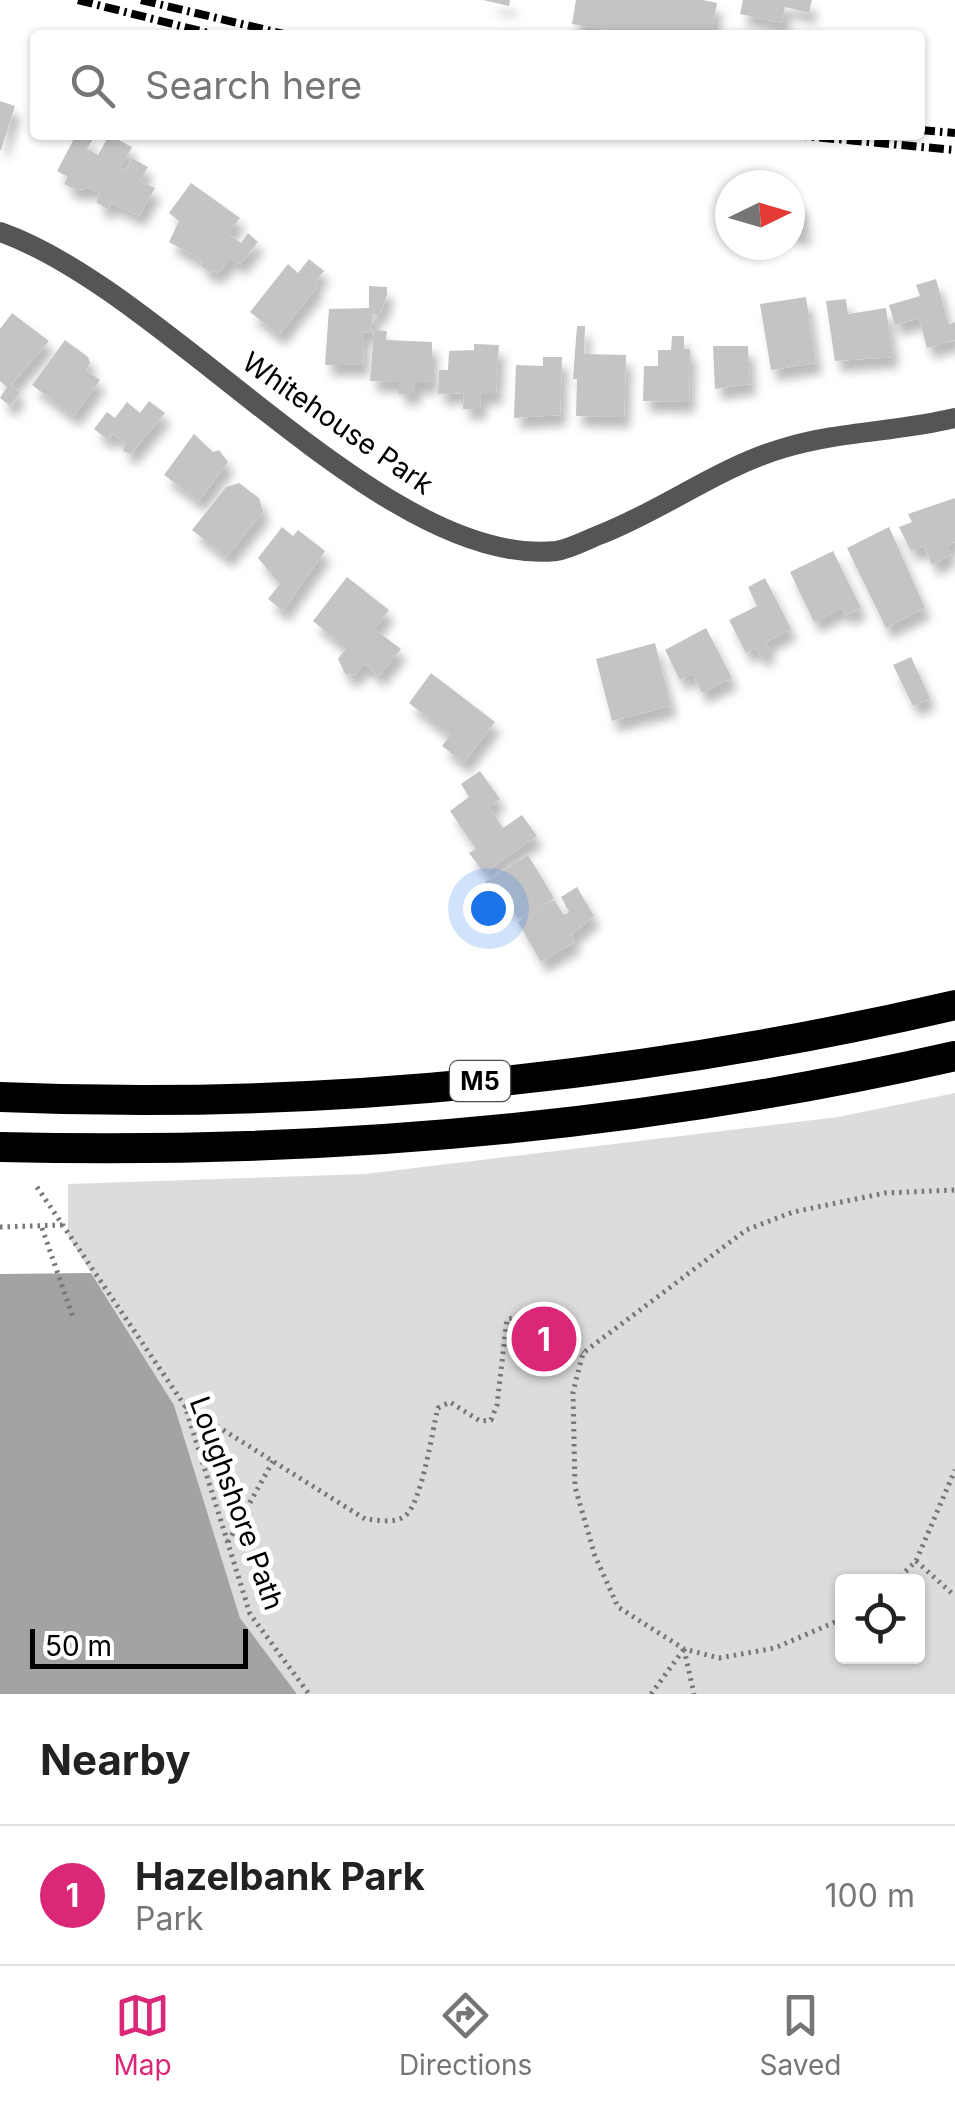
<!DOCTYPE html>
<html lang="en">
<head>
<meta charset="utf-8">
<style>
	:root { --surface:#fff; --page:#f2f2f2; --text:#222; --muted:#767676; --line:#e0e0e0; --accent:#db2777 }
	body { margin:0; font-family:Inter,sans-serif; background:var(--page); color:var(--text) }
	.controls { position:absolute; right:30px; bottom:30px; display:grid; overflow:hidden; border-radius:10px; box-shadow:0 2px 8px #0004 }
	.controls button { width:90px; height:90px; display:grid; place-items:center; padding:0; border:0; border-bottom:2px solid var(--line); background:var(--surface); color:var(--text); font:50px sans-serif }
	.compass { position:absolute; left:715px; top:170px; width:90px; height:90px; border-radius:50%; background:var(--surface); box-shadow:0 2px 8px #0004; rotate:85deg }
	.scale { position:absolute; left:30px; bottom:25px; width:218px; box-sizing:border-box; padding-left:10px; border:5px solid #000; border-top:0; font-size:28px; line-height:35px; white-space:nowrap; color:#000; -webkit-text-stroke:8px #fff; paint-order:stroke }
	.you { position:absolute; left:488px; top:908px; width:35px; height:35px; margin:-25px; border:8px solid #fff; border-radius:50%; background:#1a73e8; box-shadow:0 0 0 15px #1a73e833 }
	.badge { display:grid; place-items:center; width:65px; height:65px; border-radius:50%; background:var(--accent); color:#fff; font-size:32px; font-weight:700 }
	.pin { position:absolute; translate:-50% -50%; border:5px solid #fff; box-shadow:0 2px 10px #0006 }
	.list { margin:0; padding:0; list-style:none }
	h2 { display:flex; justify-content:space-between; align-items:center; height:130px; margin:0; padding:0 40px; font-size:42px }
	h2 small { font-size:32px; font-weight:400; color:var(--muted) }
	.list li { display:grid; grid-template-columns:65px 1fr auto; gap:30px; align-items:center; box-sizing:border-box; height:140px; padding:0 40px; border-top:2px solid var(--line) }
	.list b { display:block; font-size:38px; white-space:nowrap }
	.list p { margin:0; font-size:32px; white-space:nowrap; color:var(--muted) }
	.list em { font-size:32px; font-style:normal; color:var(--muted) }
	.icon { flex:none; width:55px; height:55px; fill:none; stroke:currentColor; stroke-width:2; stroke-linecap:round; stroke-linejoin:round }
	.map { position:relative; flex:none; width:955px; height:1694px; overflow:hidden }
	.search { position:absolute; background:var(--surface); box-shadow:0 2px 8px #0004; left:30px; right:30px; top:30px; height:110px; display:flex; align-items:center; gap:25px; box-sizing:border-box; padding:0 35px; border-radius:10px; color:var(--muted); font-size:38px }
	.sheet { height:270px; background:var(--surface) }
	nav { display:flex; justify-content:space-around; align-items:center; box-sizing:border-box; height:140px; border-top:2px solid var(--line); background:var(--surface); font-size:28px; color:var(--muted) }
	nav a { display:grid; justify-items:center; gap:5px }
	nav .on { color:var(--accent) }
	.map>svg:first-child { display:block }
	.green { fill:#dcdcdc; fill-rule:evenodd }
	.water { fill:#a3a3a3 }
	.building { fill:#c4c4c4; filter:url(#shadow) }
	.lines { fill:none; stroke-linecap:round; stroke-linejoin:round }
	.path { stroke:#777; stroke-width:5; stroke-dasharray:2.5 5; stroke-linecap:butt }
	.street { stroke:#555; stroke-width:20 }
	.highway { stroke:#000; stroke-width:30 }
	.rail { stroke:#000; stroke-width:8; stroke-dasharray:15 5 2.5 5; stroke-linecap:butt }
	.labels { text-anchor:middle; stroke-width:10; stroke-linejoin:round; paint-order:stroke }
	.shield { fill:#fff; stroke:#4c4c4c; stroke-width:2.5 }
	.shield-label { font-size:25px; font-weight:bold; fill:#000 }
	.street-label { font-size:28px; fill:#000; stroke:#fff }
</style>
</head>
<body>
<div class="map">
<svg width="955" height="1694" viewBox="0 0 955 1694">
	<defs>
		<filter id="shadow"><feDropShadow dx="6" dy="11" stdDeviation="5" flood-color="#0004"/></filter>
	</defs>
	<rect width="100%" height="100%" fill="#fff"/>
	<path class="green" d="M955 1093V1694H297L240 1618 174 1405 68 1236V1184L365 1174 838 1117ZM842 1582H918V1656H842Z"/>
	<path class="water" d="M91 1273 174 1405 240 1618 297 1694H0V1274Z"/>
	<path class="building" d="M483 0H510L509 6Z
		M576 0H703L717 3 711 35H634L572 24Z
		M743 0H812L809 13 785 7 782 23 740 14Z
		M0 101 15 106 1 150H0Z
		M76 135 93 139 87 149 98 155 109 135 132 147 120 168 126 171 132 158 148 167 140 181 155 188 139 216 111 203 107 209 96 202 100 194 91 188 77 190 64 184 68 177 57 171Z
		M191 183 240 218 228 233 241 243 248 233 258 242 240 264 230 258 218 274 214 269 211 273 200 265 203 261 169 242 179 221 169 213Z
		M801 200 805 234 790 235V201Z
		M309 259 324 271 314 283 318 286 279 335 250 312 288 264 298 273Z
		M936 279 949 325 955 322V340L927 348 919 318 895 325 889 305 920 296 916 285Z
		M369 286 387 287V295L380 314H373L371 333 364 332 363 365H325L329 309 369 308Z
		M806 297 816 363 771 370 760 304Z
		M846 299 848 314 886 308 893 357 835 361 826 301Z
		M12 313 49 341 11 385 20 392 10 406 0 398 7 387 0 381V329Z
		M577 326H585L584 354 626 355 624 417 576 416 577 379H573Z
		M374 330 387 331 386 340 432 342V383H415V394H399V382L370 381Z
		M672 336H684V349H690L689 402 643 401 644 366H658V350H671Z
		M65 340 88 357 90 363 86 370 100 380 74 416 32 385Z
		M474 344 499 345 496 394H481L480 409H463L464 393 438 394 439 370H448L449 351 474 350Z
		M713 346H748L750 384 715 389Z
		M543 357H562L560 415 514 418 516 365 543 366Z
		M149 401 165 413 131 454 123 451 125 443 112 433 107 439 94 429 107 412 115 418 127 402 140 413Z
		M194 434 213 452 219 450 228 462 199 501 164 475Z
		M239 483 259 498 263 512 227 557 192 530 226 487Z
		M955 498V542L947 546 951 555 932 565 924 546 911 551 899 527 912 522 908 514Z
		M282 527 293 536 298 530 325 551 283 611 268 599 280 584 258 558Z
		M889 527 925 608 886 628 847 548Z
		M833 551 861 608 846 615 842 608 814 622 790 572Z
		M347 577 389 610 374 629 401 649 379 676 364 664 356 674 346 675 338 659 346 648 313 621Z
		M765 578 791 629 766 642 770 651 761 657 756 648 746 653 729 620 757 606 748 587Z
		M706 628 732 678 702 693 692 674 680 680 665 650Z
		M655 643 671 706 612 721 596 659Z
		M911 657 930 698 913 706 893 665Z
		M431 673 495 722 464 763 442 746 450 735 409 703Z
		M480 771 500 799 489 807 503 828 522 815 537 836 484 873 469 853 476 849 450 811 469 797 461 784Z
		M528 855 554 898 518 919 509 903 500 908 485 882Z
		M577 887 594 916 571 935 575 942 541 962 518 922 554 900 564 915 569 912 561 897Z"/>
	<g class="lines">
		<path class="path" d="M37 1187 185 1406 250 1614 309 1694
			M0 1227 63 1225
			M42 1228 74 1320
			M185 1406 365 1519C378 1520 394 1524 405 1516 422 1503 432 1431 438 1408L450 1402 480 1421 491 1420 497 1405 507 1319C537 1313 559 1337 583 1353
			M228 1542 273 1461
			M916 1561 955 1596
			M895 1582 916 1561 955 1470
			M842 1619 775 1648 719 1658 684 1649 618 1607 595 1556 575 1487 573 1392 583 1353 746 1230 793 1212 885 1193 955 1190
			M684 1649 694 1694
			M651 1694 684 1649"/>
		<path class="street" d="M0 232C167 290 385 569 556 551 570 549 586 540 599 535 662 511 718 467 784 448 840 431 898 432 955 418"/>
		<path class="highway" d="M0 1097C318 1111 646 1077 955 1005
			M0 1147C320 1155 643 1127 955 1056"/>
		<path class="rail" d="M78 0 216 35
			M141 0 288 35
			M920 130 955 133
			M792 135 955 150"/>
	</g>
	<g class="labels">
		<rect class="shield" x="450" y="1061" width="60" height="40" rx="8"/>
		<g class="shield-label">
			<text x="480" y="1090">M5</text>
		</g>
		<g class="street-label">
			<text transform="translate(338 423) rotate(35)" y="10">Whitehouse Park</text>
			<text transform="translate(237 1503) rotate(70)" y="10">Loughshore Path</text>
		</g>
	</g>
</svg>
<div class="controls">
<button><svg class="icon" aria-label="locate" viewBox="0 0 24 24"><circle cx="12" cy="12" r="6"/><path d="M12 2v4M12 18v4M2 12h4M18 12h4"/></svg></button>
</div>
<svg class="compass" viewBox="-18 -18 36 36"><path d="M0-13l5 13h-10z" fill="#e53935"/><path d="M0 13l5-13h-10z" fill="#767676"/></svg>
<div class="scale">50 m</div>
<div class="you"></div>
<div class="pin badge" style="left:544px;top:1339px">1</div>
<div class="search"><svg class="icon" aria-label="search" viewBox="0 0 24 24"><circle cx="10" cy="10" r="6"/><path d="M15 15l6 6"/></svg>Search here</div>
</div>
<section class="sheet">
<h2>Nearby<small></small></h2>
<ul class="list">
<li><span class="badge">1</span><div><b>Hazelbank Park</b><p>Park</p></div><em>100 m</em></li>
</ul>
</section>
<nav>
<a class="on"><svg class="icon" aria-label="map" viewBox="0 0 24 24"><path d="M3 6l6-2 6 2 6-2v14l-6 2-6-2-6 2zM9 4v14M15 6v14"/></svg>Map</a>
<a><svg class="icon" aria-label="directions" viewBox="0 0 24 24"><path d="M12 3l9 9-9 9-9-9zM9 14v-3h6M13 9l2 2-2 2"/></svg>Directions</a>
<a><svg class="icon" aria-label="saved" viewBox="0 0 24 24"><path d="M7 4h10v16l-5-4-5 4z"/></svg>Saved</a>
</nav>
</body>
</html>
